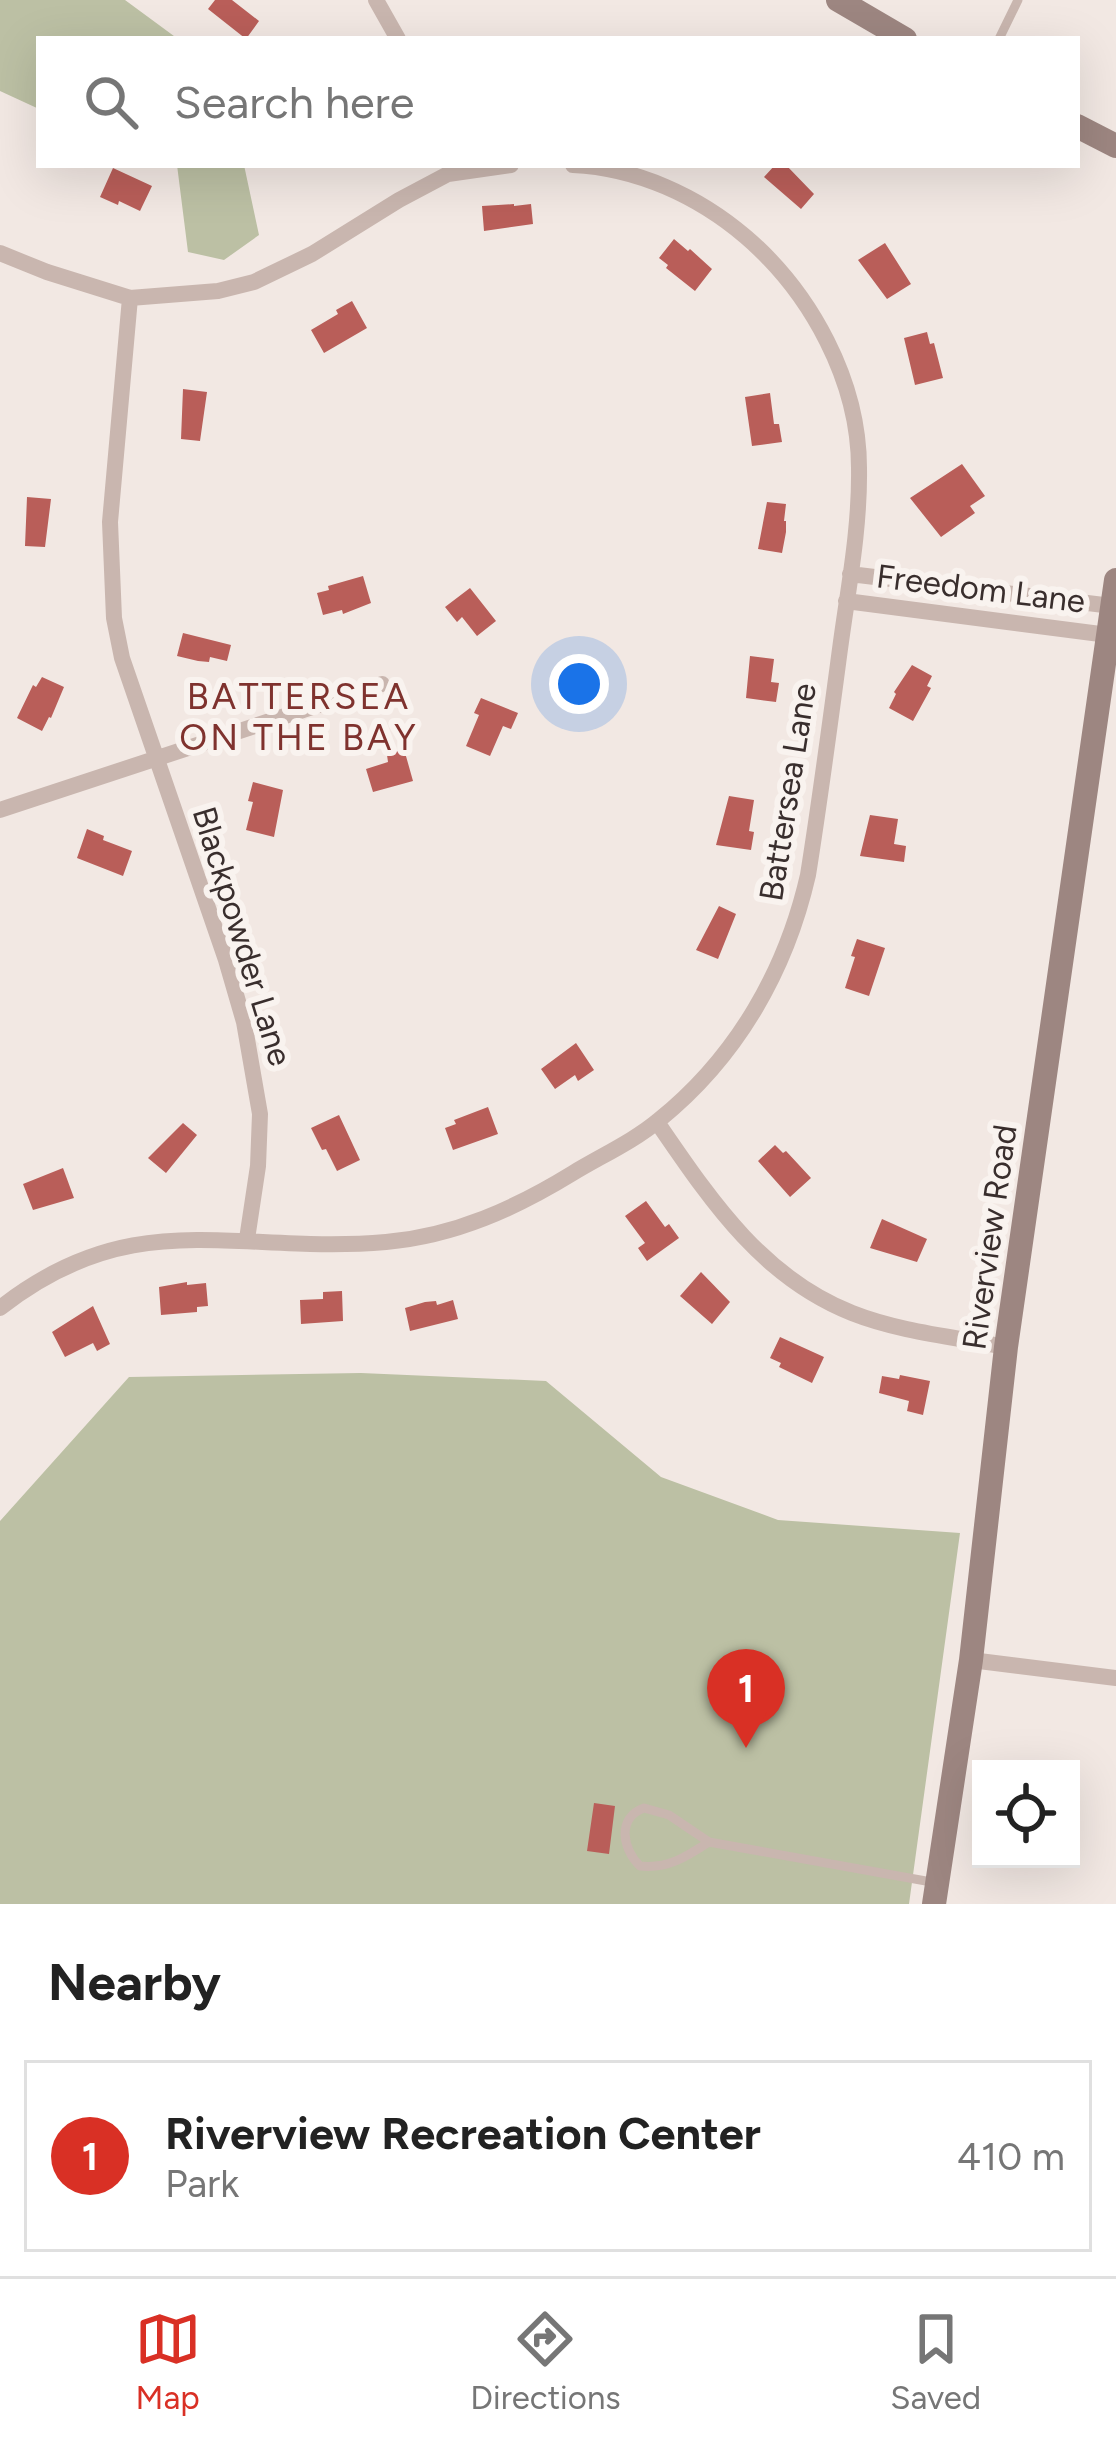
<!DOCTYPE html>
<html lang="en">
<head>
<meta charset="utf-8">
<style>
	:root { --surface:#fff; --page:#f2f2f2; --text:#222; --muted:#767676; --line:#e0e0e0; --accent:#d93025 }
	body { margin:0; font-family:Figtree,sans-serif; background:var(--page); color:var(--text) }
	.controls { position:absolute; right:36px; bottom:36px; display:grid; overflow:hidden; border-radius:0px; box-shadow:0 12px 48px #0002 }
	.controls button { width:108px; height:108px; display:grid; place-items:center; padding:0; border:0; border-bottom:3px solid var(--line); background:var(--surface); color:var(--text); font:60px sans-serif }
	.you { position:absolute; left:579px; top:684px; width:42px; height:42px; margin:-30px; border:9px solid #fff; border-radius:50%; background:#1a73e8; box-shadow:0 0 0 18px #1a73e833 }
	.badge { display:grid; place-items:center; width:78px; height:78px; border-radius:50%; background:var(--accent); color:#fff; font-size:39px; font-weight:700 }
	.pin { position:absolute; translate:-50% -99px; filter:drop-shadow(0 3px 6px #0008) }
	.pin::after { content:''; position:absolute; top:63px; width:42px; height:36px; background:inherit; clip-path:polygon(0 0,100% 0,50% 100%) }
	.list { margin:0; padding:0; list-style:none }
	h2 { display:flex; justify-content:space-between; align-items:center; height:156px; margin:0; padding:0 48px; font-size:51px }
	h2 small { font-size:39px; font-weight:400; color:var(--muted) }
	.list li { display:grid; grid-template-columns:78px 1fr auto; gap:36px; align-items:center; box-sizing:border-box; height:192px; margin:0 24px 24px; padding:0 24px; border:3px solid var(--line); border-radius:0px }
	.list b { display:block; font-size:45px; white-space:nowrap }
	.list p { margin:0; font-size:39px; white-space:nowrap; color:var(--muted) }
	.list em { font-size:39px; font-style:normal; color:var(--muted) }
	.icon { flex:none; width:66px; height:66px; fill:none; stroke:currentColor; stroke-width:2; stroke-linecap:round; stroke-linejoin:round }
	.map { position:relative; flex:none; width:1116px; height:1904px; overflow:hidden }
	.search { position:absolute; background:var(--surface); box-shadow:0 12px 48px #0002; left:36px; right:36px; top:36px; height:132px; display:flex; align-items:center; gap:30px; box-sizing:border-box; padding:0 42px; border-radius:0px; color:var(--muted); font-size:45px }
	.sheet { height:372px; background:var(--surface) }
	nav { display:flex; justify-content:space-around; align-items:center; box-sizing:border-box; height:168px; border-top:3px solid var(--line); background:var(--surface); font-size:33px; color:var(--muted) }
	nav a { display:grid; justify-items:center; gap:6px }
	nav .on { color:var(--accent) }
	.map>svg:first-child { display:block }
	.green { fill:#bcc0a4 }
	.building { fill:#b95e59 }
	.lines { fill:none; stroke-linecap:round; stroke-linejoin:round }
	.lane { stroke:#c9b6af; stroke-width:9 }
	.street { stroke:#c9b6af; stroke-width:16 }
	.secondary { stroke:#9d8681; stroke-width:24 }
	.labels { text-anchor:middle; stroke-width:12; stroke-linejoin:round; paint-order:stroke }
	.street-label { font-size:33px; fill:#392e2d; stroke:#f9f3ef }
	.neighbourhood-label { font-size:36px; letter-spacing:3px; fill:#7f322e; stroke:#f9f3ef }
</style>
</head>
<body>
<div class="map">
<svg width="1116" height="1904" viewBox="0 0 1116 1904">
	<rect width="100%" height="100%" fill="#f2e8e3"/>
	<path class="green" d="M0 0H125L178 39H39V109L0 91Z
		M177 165H244L259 235 224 260 188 252Z
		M361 1373 546 1381 661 1477 778 1520 960 1533 909 1904H0V1521L129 1377Z"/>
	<path class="building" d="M215 0H232L259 21 246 39 208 9Z
		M775 165H786L814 194 801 209 764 177Z
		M113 168 152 186 140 211 119 201 118 205 100 197Z
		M514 204V206L531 204 533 224 484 231 482 206Z
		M674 239 688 251 690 249 712 269 695 291 666 268 668 265 659 258Z
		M885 243 911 284 887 299 858 260Z
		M352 301 367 328 324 353 311 330 338 314 336 310Z
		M927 332 930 344 934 343 943 378 915 385 904 338Z
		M183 389 207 392 200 441 181 439Z
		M770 393 774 424H779L782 442 752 446 745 397Z
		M962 464 985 496 970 506 975 513 941 537 910 498Z
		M27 497 51 499 45 547 25 546Z
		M767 502 786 504 784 521H786V532L782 553 758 549Z
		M363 576 371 603 343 614 342 610 323 615 317 593 329 590 328 586Z
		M470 588 496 621 477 636 462 617 457 622 445 607Z
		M183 633 231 645 227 661 210 657 209 662 198 661 177 656Z
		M750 656 774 659 771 682 779 683 776 702 746 698Z
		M912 665 932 676 927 686 931 688 913 721 889 708 896 694 894 692Z
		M42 677 64 687 51 718 49 717 42 731 17 718 33 685 36 687Z
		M481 698 518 713 511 729 503 726 490 756 466 746 479 715 474 713Z
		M404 749 413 781 373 792 366 769 388 762 387 755Z
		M253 782 283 790 274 837 246 830 253 802 248 801Z
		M729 796 754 800 749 831 754 832 751 850 716 845Z
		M870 815 898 819 894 844 906 846 904 862 860 856Z
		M87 829 104 836 103 840 132 851 123 876 77 858Z
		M719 906 736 914 718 959 696 950Z
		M857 939 885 948 869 996 845 988 855 957 851 956Z
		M576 1043 594 1070 578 1081 575 1075 555 1089 541 1069Z
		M488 1107 498 1134 453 1150 445 1128 456 1124 454 1120Z
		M339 1115 360 1160 337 1171 326 1149 322 1150 311 1128Z
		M183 1123 197 1135 166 1173 148 1158Z
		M775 1145 783 1153 786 1151 811 1178 790 1197 758 1161Z
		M63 1168 74 1198 33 1210 23 1184Z
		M646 1201 665 1227 669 1224 679 1238 647 1261 638 1248 645 1243 625 1216Z
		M882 1219 927 1239 917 1262 870 1248Z
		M701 1272 730 1302 712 1324 680 1296Z
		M187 1282V1285L206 1283 208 1306 197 1307V1312L161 1315 159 1287Z
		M342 1291 343 1321 301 1324 300 1300 323 1299V1292Z
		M453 1300 458 1319 410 1331 405 1308 425 1302 436 1301 437 1305Z
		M93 1306 110 1344 97 1351 93 1343 65 1357 52 1332Z
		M780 1337 824 1357 812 1383 779 1367 781 1363 770 1358Z
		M900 1375 930 1381 923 1415 907 1411 909 1401 879 1393 882 1376 899 1379Z
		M594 1803 615 1806 609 1854 587 1851Z"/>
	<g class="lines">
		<path class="lane" d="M999 39 1018 0
			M644 1808 669 1815 709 1842C686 1857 668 1869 640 1866 623 1850 616 1818 644 1808Z
			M709 1842 937 1883"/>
		<path class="street" d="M376 0 398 39
			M0 253 47 272 130 298 218 291 254 282 312 254 399 200 448 174 511 165
			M130 298 110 522 114 618 122 658 226 960 244 1022 260 1114 258 1166 247 1239
			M850 574 1112 606
			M846 601 1108 635
			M0 810 382 684
			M657 1122C710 1199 761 1277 852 1313 900 1332 955 1337 1006 1347
			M0 1308C135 1202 236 1255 386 1242 455 1236 516 1208 573 1173 601 1156 634 1141 659 1120 737 1057 786 971 808 875 820 800 830 724 840 649 848 589 860 529 859 468 859 381 811 293 746 237 698 196 637 168 573 165
			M971 1660 1116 1678"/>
		<path class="secondary" d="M838 0 905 39
			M1077 126 1116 146
			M934 1904 971 1660 1006 1347 1116 580"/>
	</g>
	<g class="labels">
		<g class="street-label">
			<text transform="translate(981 588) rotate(7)" y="12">Freedom Lane</text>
			<text transform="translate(787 792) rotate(-81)" y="12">Battersea Lane</text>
			<text transform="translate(243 936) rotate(73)" y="12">Blackpowder Lane</text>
			<text transform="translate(989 1237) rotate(-82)" y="12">Riverview Road</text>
		</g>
		<g class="neighbourhood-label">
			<text x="299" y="709">BATTERSEA<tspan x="299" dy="41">ON THE BAY</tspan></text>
		</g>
	</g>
</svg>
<div class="controls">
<button><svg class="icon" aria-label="locate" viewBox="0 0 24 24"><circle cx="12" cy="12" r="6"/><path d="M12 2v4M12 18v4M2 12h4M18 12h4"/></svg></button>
</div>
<div class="you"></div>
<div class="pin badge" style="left:746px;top:1748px">1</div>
<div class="search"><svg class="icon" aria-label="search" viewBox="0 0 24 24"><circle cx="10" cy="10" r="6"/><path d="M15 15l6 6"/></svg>Search here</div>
</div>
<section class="sheet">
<h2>Nearby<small></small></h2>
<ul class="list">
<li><span class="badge">1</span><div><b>Riverview Recreation Center</b><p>Park</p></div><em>410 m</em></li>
</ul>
</section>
<nav>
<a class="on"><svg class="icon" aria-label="map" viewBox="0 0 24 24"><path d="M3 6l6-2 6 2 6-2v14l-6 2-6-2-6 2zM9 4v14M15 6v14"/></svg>Map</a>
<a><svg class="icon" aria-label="directions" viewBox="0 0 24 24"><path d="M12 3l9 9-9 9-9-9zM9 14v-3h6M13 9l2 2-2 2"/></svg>Directions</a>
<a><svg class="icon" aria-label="saved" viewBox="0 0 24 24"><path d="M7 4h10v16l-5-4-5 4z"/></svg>Saved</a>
</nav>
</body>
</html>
